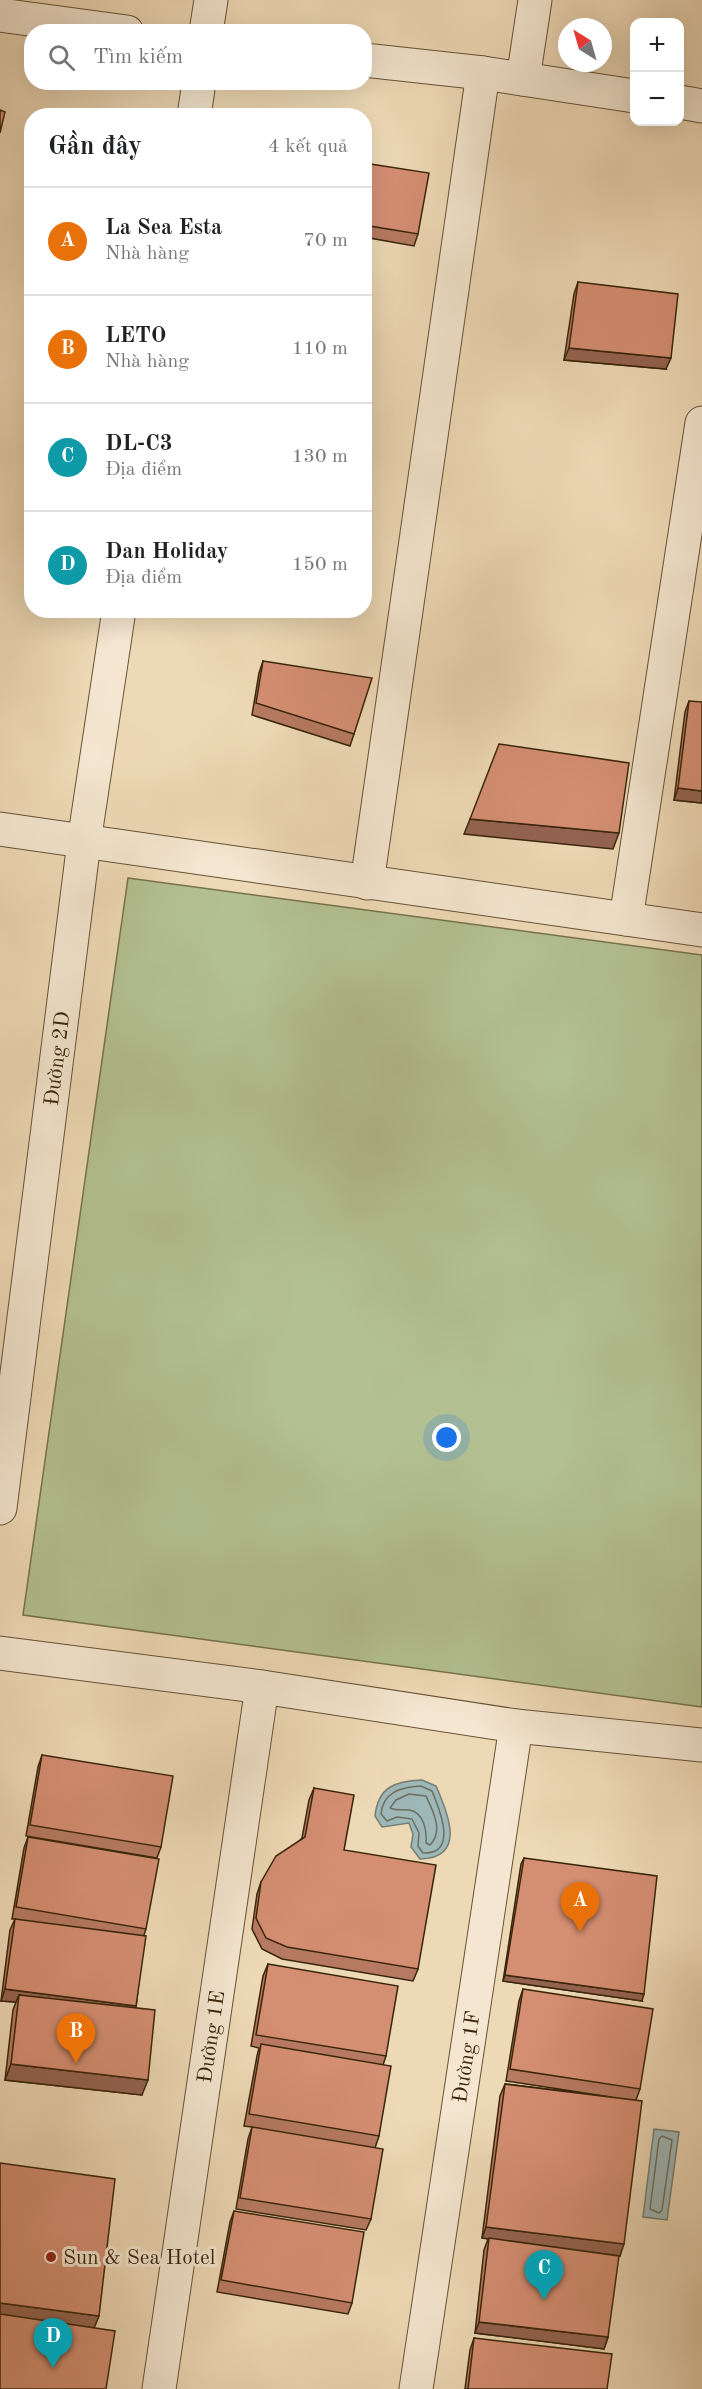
<!DOCTYPE html>
<html lang="vi">
<head>
<meta charset="utf-8">
<style>
	:root { --surface:#fff; --page:#f6f6f6; --text:#202124; --muted:#757577; --line:#e0e0e0; --accent:#8f2418 }
	body { margin:0; font-family:"Old Standard TT",serif; background:var(--page); color:var(--text) }
	.controls { position:absolute; right:18px; top:18px; display:grid; overflow:hidden; border-radius:12px; box-shadow:0 6px 24px #0002 }
	.controls button { width:54px; height:54px; display:grid; place-items:center; padding:0; border:0; border-bottom:2px solid var(--line); background:var(--surface); color:var(--text); font:30px sans-serif }
	.compass { position:absolute; left:558px; top:18px; width:54px; height:54px; border-radius:50%; background:var(--surface); box-shadow:0 6px 24px #0002; rotate:323deg }
	.you { position:absolute; left:447px; top:1438px; width:21px; height:21px; margin:-15px; border:4px solid #fff; border-radius:50%; background:#1a73e8; box-shadow:0 0 0 9px #1a73e833 }
	.badge { display:grid; place-items:center; width:39px; height:39px; border-radius:50%; background:var(--accent); color:#fff; font-size:20px; font-weight:700 }
	.pin { position:absolute; translate:-50% -50px; filter:drop-shadow(0 2px 3px #0008) }
	.pin::after { content:''; position:absolute; top:32px; width:21px; height:18px; background:inherit; clip-path:polygon(0 0,100% 0,50% 100%) }
	.list { margin:0; padding:0; list-style:none }
	h2 { display:flex; justify-content:space-between; align-items:center; height:78px; margin:0; padding:0 24px; font-size:26px }
	h2 small { font-size:20px; font-weight:400; color:var(--muted) }
	.list li { display:grid; grid-template-columns:39px 1fr auto; gap:18px; align-items:center; box-sizing:border-box; height:108px; padding:0 24px; border-top:2px solid var(--line) }
	.list b { display:block; font-size:22px; white-space:nowrap }
	.list p { margin:0; font-size:20px; white-space:nowrap; color:var(--muted) }
	.list em { font-size:20px; font-style:normal; color:var(--muted) }
	.icon { flex:none; width:33px; height:33px; fill:none; stroke:currentColor; stroke-width:2; stroke-linecap:round; stroke-linejoin:round }
	.map { position:relative; flex:none; width:702px; height:2389px; overflow:hidden }
	.search { position:absolute; background:var(--surface); box-shadow:0 6px 24px #0002; left:24px; top:24px; width:348px; height:66px; display:flex; align-items:center; gap:15px; box-sizing:border-box; padding:0 21px; border-radius:24px; color:var(--muted); font-size:22px }
	.panel { position:absolute; background:var(--surface); box-shadow:0 6px 24px #0002; left:24px; top:108px; width:348px; height:510px; border-radius:24px }
	.map>svg:first-child { display:block }
	.green { fill:#b3c092; stroke:#76724e; stroke-width:1.5 }
	.water { fill:#9eb8b8; stroke:#767d73; stroke-width:1.5 }
	.lines { fill:none; stroke-linecap:round; stroke-linejoin:round }
	.shore { stroke:#6c6e62; stroke-width:1.5 }
	.minor-casing { stroke:#665236; stroke-width:35 }
	.minor { stroke:#f4e6d0; stroke-width:33 }
	.wall { fill:#b67a62; stroke:#39250b; stroke-width:1.5 }
	.shaded-wall { fill:#946350; stroke:#39250b; stroke-width:1.5 }
	.building { fill:#d48e72; stroke:#39250b; stroke-width:1.5 }
	.poi-dot { fill:#8f2418; stroke:#f4e6d0; stroke-width:2 }
	.labels { text-anchor:middle; stroke-width:6; stroke-linejoin:round; paint-order:stroke }
	.street-label { font-size:21px; fill:#39250b; stroke:#f4e6d0 }
	.poi-label { font-size:21px; fill:#39250b; stroke:#f4e6d0; text-anchor:start }
</style>
</head>
<body>
<div class="map">
<svg width="702" height="2389" viewBox="0 0 702 2389">
	<rect width="100%" height="100%" fill="#eed9b6"/>
	<filter id="stains"><feTurbulence type="fractalNoise" baseFrequency=".00333" numOctaves="4"/><feColorMatrix values="0 0 0 0 .2 0 0 0 0 .09 0 0 0 0 .02 0 0 0 .5 -.17"/></filter>
	<radialGradient id="worn" r=".72"><stop offset=".6" stop-color="#630" stop-opacity="0"/><stop offset="1" stop-color="#630" stop-opacity=".3"/></radialGradient>
	<path class="green" d="M128 878 702 955V1707L23 1615Z"/>
	<path class="water" d="M422 1780 436 1786C448 1813 467 1858 420 1859L411 1847 413 1834 409 1823 382 1827 375 1816C378 1787 395 1781 422 1780Z
		M654 2129 679 2132 667 2220 643 2217Z"/>
	<g class="lines">
		<path class="shore" d="M421 1786 432 1791C439 1808 459 1855 423 1853L418 1846 419 1833 412 1819 397 1817 387 1821 381 1814C383 1792 401 1787 421 1786Z
			M409 1794 426 1796C433 1811 444 1831 430 1845L426 1843C427 1831 424 1812 409 1810 402 1809 396 1811 390 1808L396 1800Z
			M662 2136 672 2140 662 2210 659 2213 650 2209 659 2139Z"/>
		<g class="minor-casing">
			<g id="minor">
				<path d="M0 15 127 32"/>
				<path d="M206 32 211 0"/>
				<path d="M364 60 483 73 634 96"/>
				<path d="M523 79 535 0"/>
				<path d="M680 102 702 106"/>
				<path d="M194 116 199 82"/>
				<path d="M0 829 702 930"/>
				<path d="M367 883 483 73"/>
				<path d="M626 919 702 423"/>
				<path id="s1" d="M0 1508 84 842 119 610"/>
				<path d="M0 1653 262 1687 516 1726 702 1745"/>
				<path id="s2" d="M159 2389 262 1687"/>
				<path id="s3" d="M416 2389 516 1726"/>
			</g>
		</g>
		<use href="#minor" class="minor"/>
	</g>
	<path class="wall" d="M364 163 418 234 414 246 364 237Z
		M578 282 666 369 564 360 574 294Z
		M263 661 354 734 350 746 252 715 259 673Z
		M689 701 702 803 674 800 685 712Z
		M42 1755 161 1847 157 1858 26 1836 38 1767Z
		M314 1788 344 1850 418 1969 413 1981 282 1959 262 1949 252 1929 257 1894 261 1882 302 1838 309 1800Z
		M28 1837 146 1929 144 1935 136 2008 142 2095 5 2080 13 2010 16 2002 1 2001 10 1930 15 1919H12L24 1848Z
		M524 1858 642 2001 503 1981 521 1864Z
		M268 1964 386 2056 383 2065 379 2136 375 2148 371 2219 366 2230 236 2209 248 2139 252 2127 244 2126 257 2056 259 2048 251 2046 263 1976Z
		M523 1989 640 2089 636 2100 620 2256 611 2255 608 2337 604 2349 475 2333 484 2250 488 2239 482 2238 500 2096 505 2084 611 2097 506 2081 519 2001Z
		M234 2211 352 2303 348 2314 217 2292 230 2222Z
		M474 2338 607 2389H465L470 2350Z"/>
	<path class="shaded-wall" d="M569 348 671 358 666 369 564 360Z
		M678 788 702 791V803L674 800Z
		M470 819 619 833 613 849 464 834Z
		M505 1975 644 1994 642 2001 503 1981Z
		M5 1989 136 2006 132 2018 19 1995 16 2002 1 2001Z
		M11 2064 148 2080 142 2095 5 2080Z
		M486 2227 624 2244 620 2256 482 2238Z
		M0 2303 99 2316 93 2331 0 2320Z
		M479 2322 608 2337 604 2349 475 2333Z"/>
	<path class="building" d="M0 110 5 112 0 133Z
		M364 163 429 173 418 234 364 225Z
		M578 282 678 294 671 358 569 348Z
		M263 661 372 678 354 734 256 703Z
		M689 701 702 702V791L678 788Z
		M499 744 629 763 619 833 470 819Z
		M42 1755 173 1776 161 1847 30 1825Z
		M314 1788 354 1795 344 1850 436 1865 418 1969 287 1947 266 1938 256 1918 261 1882 276 1856 305 1837Z
		M28 1837 159 1859 146 1929 16 1907Z
		M524 1858 657 1876 644 1994 505 1975Z
		M15 1919 146 1936 136 2006 5 1989Z
		M268 1964 398 1986 386 2056 256 2035Z
		M523 1989 653 2009 640 2089 510 2069Z
		M19 1995 155 2010 148 2080 11 2064Z
		M261 2044 391 2066 379 2136 249 2114Z
		M505 2084 642 2101 624 2244 486 2227Z
		M252 2127 383 2149 371 2219 240 2198Z
		M0 2163 115 2179 99 2316 0 2303Z
		M234 2211 364 2232 352 2303 221 2280Z
		M489 2238 619 2256 608 2337 479 2322Z
		M0 2314 115 2331 106 2389H0Z
		M474 2338 612 2354 607 2389H468Z"/>
	<circle class="poi-dot" cx="51" cy="2257" r="6"/>
	<g class="labels">
		<g class="street-label">
			<text dy="7" stroke="none"><textPath href="#s1" startOffset="453">Đường 2D</textPath></text>
			<text dy="7" stroke="none"><textPath href="#s2" startOffset="356">Đường 1E</textPath></text>
			<text dy="7" stroke="none"><textPath href="#s3" startOffset="336">Đường 1F</textPath></text>
		</g>
		<g class="poi-label">
			<text x="63" y="2264">Sun &amp; Sea Hotel</text>
		</g>
	</g>
	<rect width="100%" height="100%" filter="url(#stains)"/>
	<rect width="100%" height="100%" fill="url(#worn)"/>
</svg>
<div class="controls">
<button>+</button>
<button>−</button>
</div>
<svg class="compass" viewBox="-18 -18 36 36"><path d="M0-13l5 13h-10z" fill="#e53935"/><path d="M0 13l5-13h-10z" fill="#757577"/></svg>
<div class="you"></div>
<div class="pin badge" style="left:580px;top:1932px;background:#e8710a">A</div>
<div class="pin badge" style="left:76px;top:2063px;background:#e8710a">B</div>
<div class="pin badge" style="left:544px;top:2300px;background:#0f9aa8">C</div>
<div class="pin badge" style="left:53px;top:2368px;background:#0f9aa8">D</div>
<div class="search"><svg class="icon" aria-label="search" viewBox="0 0 24 24"><circle cx="10" cy="10" r="6"/><path d="M15 15l6 6"/></svg>Tìm kiếm</div>
<section class="panel">
<h2>Gần đây<small>4 kết quả</small></h2>
<ul class="list">
<li><span class="badge" style="background:#e8710a">A</span><div><b>La Sea Esta</b><p>Nhà hàng</p></div><em>70 m</em></li>
<li><span class="badge" style="background:#e8710a">B</span><div><b>LETO</b><p>Nhà hàng</p></div><em>110 m</em></li>
<li><span class="badge" style="background:#0f9aa8">C</span><div><b>DL-C3</b><p>Địa điểm</p></div><em>130 m</em></li>
<li><span class="badge" style="background:#0f9aa8">D</span><div><b>Dan Holiday</b><p>Địa điểm</p></div><em>150 m</em></li>
</ul>
</section>
</div>
</body>
</html>
